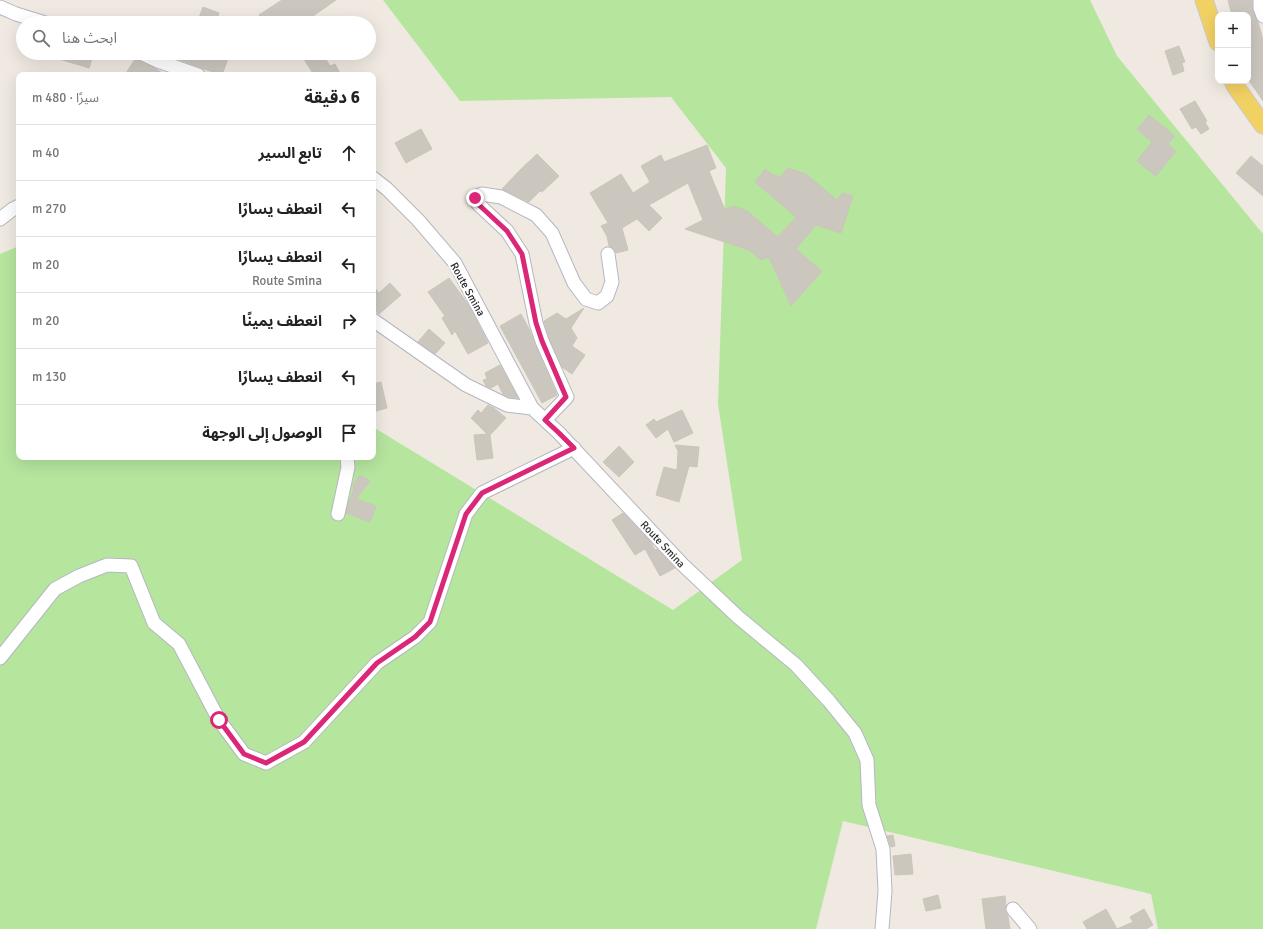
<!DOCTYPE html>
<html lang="ar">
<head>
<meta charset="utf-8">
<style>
	:root { --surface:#fff; --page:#f6f6f6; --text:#222; --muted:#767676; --line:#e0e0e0 }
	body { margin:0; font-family:Signika,"Noto Sans Arabic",sans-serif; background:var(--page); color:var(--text); direction:rtl }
	.controls { position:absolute; right:12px; top:12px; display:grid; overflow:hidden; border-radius:8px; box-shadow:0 4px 16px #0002 }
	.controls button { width:36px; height:36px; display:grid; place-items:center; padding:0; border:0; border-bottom:1px solid var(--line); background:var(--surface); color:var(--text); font:20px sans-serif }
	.stop { position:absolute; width:12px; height:12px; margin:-9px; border:3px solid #db2777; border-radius:50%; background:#fff }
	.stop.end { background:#db2777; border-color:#fff; box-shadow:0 1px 4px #0008 }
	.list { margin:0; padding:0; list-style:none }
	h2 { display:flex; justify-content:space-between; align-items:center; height:52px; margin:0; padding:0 16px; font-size:17px }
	h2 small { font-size:13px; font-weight:400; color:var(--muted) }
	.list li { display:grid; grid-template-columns:26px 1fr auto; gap:12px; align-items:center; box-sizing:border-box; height:56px; padding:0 16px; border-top:1px solid var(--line) }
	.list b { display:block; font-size:15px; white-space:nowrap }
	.list p { margin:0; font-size:13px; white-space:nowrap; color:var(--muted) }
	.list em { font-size:13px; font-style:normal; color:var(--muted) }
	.icon { flex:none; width:22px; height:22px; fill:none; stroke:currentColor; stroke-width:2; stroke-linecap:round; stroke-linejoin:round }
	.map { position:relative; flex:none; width:1263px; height:929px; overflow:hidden; direction:ltr }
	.search { position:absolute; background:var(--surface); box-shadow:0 4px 16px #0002; left:16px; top:16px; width:360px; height:44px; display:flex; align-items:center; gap:10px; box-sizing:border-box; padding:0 14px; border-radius:22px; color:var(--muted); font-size:15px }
	.panel { position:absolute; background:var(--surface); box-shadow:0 4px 16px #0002; left:16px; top:72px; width:360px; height:388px; border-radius:8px; direction:rtl }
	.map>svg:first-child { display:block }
	.green { fill:#b6e59e }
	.building { fill:#cbc7bf; stroke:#cbc5ba }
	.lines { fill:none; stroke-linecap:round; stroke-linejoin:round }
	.minor-casing { stroke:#b4b7c1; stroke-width:15 }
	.major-casing { stroke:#c9c9c9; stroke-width:19 }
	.minor { stroke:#fff; stroke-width:13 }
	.major { stroke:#f2d163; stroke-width:17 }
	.route { stroke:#db2777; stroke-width:5 }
	.labels { text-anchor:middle; stroke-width:4; stroke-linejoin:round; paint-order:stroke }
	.street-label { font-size:11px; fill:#2e2e2e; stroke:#fff }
</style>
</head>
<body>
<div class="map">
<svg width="1263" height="929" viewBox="0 0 1263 929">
	<rect width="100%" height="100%" fill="#efe9e1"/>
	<path class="green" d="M383 0H1090L1117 56 1263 234V929H1158L1151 894 843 821 816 929H0V254L19 246V457H373V427L673 610 742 560 718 404 726 168 671 97 460 101Z"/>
	<path class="building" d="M282 0H336L303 23H264L259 15Z
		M1228 0H1252L1253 11 1256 19 1258 22 1263 40V101L1248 79V15H1232Z
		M203 7 219 13 216 23H197Z
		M1179 46 1185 62 1182 63 1184 71 1173 75 1165 51Z
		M47 53H94L89 68 46 55Z
		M162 53H230L222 75 204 69Z
		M300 53H322L330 66 335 64 341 75H313H314Z
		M135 59 155 68 165 75H125Z
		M1195 101 1207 121 1205 122 1209 129 1201 134 1196 127 1192 129 1180 109Z
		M1149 115 1175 136 1168 144 1176 151 1156 176 1137 161 1152 142 1137 129Z
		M421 129 432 149 406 163 395 143Z
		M707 145 716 168 709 171 725 210 734 206 747 211 778 237 796 217 755 182 765 169 771 174 780 177 788 168 806 174 837 200 843 193 853 196 841 233 816 225 796 249 822 271 791 306 769 257 761 260 749 250 685 229 703 220 688 183 649 205 662 218 649 231 637 219 622 228 628 250 616 253 614 249 609 246 607 236 601 226 608 223 590 193 621 174 633 193 650 182 641 166 661 155 664 162Z
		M537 154 559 176 542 192 540 191 529 202 502 189 520 170Z
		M1251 156 1263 166V196L1236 173Z
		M449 278 468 304 488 343 468 354 455 331 452 335 442 318 445 316 428 292Z
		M390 283 401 295 379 314 373 309V286L379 293Z
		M584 308 571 328 577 338 572 346 585 355 572 374 562 367 549 338 544 321 557 313 566 319Z
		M521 314 529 329 535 344 557 395 542 403 500 326Z
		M429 329 445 343 435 354 418 342Z
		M500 365 518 398 509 397 503 394 498 384 491 388 486 386 483 380 487 379 485 373Z
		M381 382 387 408 373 412V384Z
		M488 405 494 408 506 418 490 435 493 458 477 460 474 435 487 434 471 418 478 410 481 413Z
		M682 410 693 433 674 442 668 429 656 438 646 425 654 419 656 422Z
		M675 445 699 447 697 467 689 466 679 502 656 495 664 467 677 470 678 451Z
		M619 446 634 462 619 477 603 462Z
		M360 475 370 481 356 499 376 506 370 522 346 513 354 488 352 486Z
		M623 513 650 541 655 550 657 549 675 568 660 576 645 549 635 555 612 520Z
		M893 835 895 846 891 847 887 836Z
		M911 854 913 874 895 875 893 856Z
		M938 895 941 908 926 911 923 899Z
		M1005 896 1006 905 1005 910 1008 916 1010 929H986L982 899Z
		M1106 909 1117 929 1133 922 1130 917 1144 909 1153 925 1146 929H1087L1083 922Z"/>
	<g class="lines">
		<g class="minor-casing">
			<path id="minor" d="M1260 0V8L1263 16
				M0 7 16 14 45 23
				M141 53 158 61 198 75
				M373 178 387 189 418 220 455 263 532 408 559 433 682 564 738 617 796 665 829 701 855 733 867 760 869 805 883 849 885 891 882 929
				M0 219 13 209 19 206
				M373 320 466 385 507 405 532 408
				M545 420 567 397 542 341 536 323 522 254 507 231 478 204 475 197 482 194 501 197 536 215 552 233 574 283 586 299 598 303 607 296 612 282 608 254
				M338 514 348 467 347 457
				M0 658 55 589 79 576 107 565 131 566 154 623 179 644 219 720 244 754 266 763 304 742 377 663 415 637 430 622 466 514 482 493 574 448
				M1013 909 1030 929"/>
		</g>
		<g class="major-casing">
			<path id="major" d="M1204 0 1218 42
				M1233 81 1236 87 1263 125"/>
		</g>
		<use href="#minor" class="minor"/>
		<use href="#major" class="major"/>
	</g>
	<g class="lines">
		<path class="route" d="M219 720 244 754 266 763 304 742 377 663 415 637 430 622 466 514 482 493 574 448 559 433 545 420 566 397 542 341 536 323 522 254 507 231 478 204 475 198"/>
	</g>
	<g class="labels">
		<g class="street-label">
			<text transform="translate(468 289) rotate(61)" y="4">Route Smina</text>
			<text transform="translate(663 544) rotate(47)" y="4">Route Smina</text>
		</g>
	</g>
</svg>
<div class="controls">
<button>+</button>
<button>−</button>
</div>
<div class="stop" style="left:219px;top:720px"></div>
<div class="stop end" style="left:475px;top:198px"></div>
<div class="search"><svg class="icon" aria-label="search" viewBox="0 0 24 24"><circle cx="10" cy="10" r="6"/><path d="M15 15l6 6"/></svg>ابحث هنا</div>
<section class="panel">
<h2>6 دقيقة<small>سيرًا · 480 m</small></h2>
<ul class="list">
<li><svg class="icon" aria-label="ahead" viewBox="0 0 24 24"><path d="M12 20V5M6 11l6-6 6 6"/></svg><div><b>تابع السير</b></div><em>40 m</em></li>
<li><svg class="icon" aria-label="left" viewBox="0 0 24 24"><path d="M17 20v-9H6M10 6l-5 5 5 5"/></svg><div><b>انعطف يسارًا</b></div><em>270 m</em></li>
<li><svg class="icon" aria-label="left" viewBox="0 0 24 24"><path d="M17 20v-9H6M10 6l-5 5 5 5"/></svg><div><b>انعطف يسارًا</b><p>Route Smina</p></div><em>20 m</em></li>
<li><svg class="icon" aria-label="right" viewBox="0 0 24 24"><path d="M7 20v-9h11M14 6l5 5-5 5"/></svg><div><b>انعطف يمينًا</b></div><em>20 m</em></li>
<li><svg class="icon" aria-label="left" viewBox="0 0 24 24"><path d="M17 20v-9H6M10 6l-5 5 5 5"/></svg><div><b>انعطف يسارًا</b></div><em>130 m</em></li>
<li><svg class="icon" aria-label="arrive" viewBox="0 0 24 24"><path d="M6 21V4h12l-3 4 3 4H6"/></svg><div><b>الوصول إلى الوجهة</b></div></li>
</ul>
</section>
</div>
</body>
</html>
